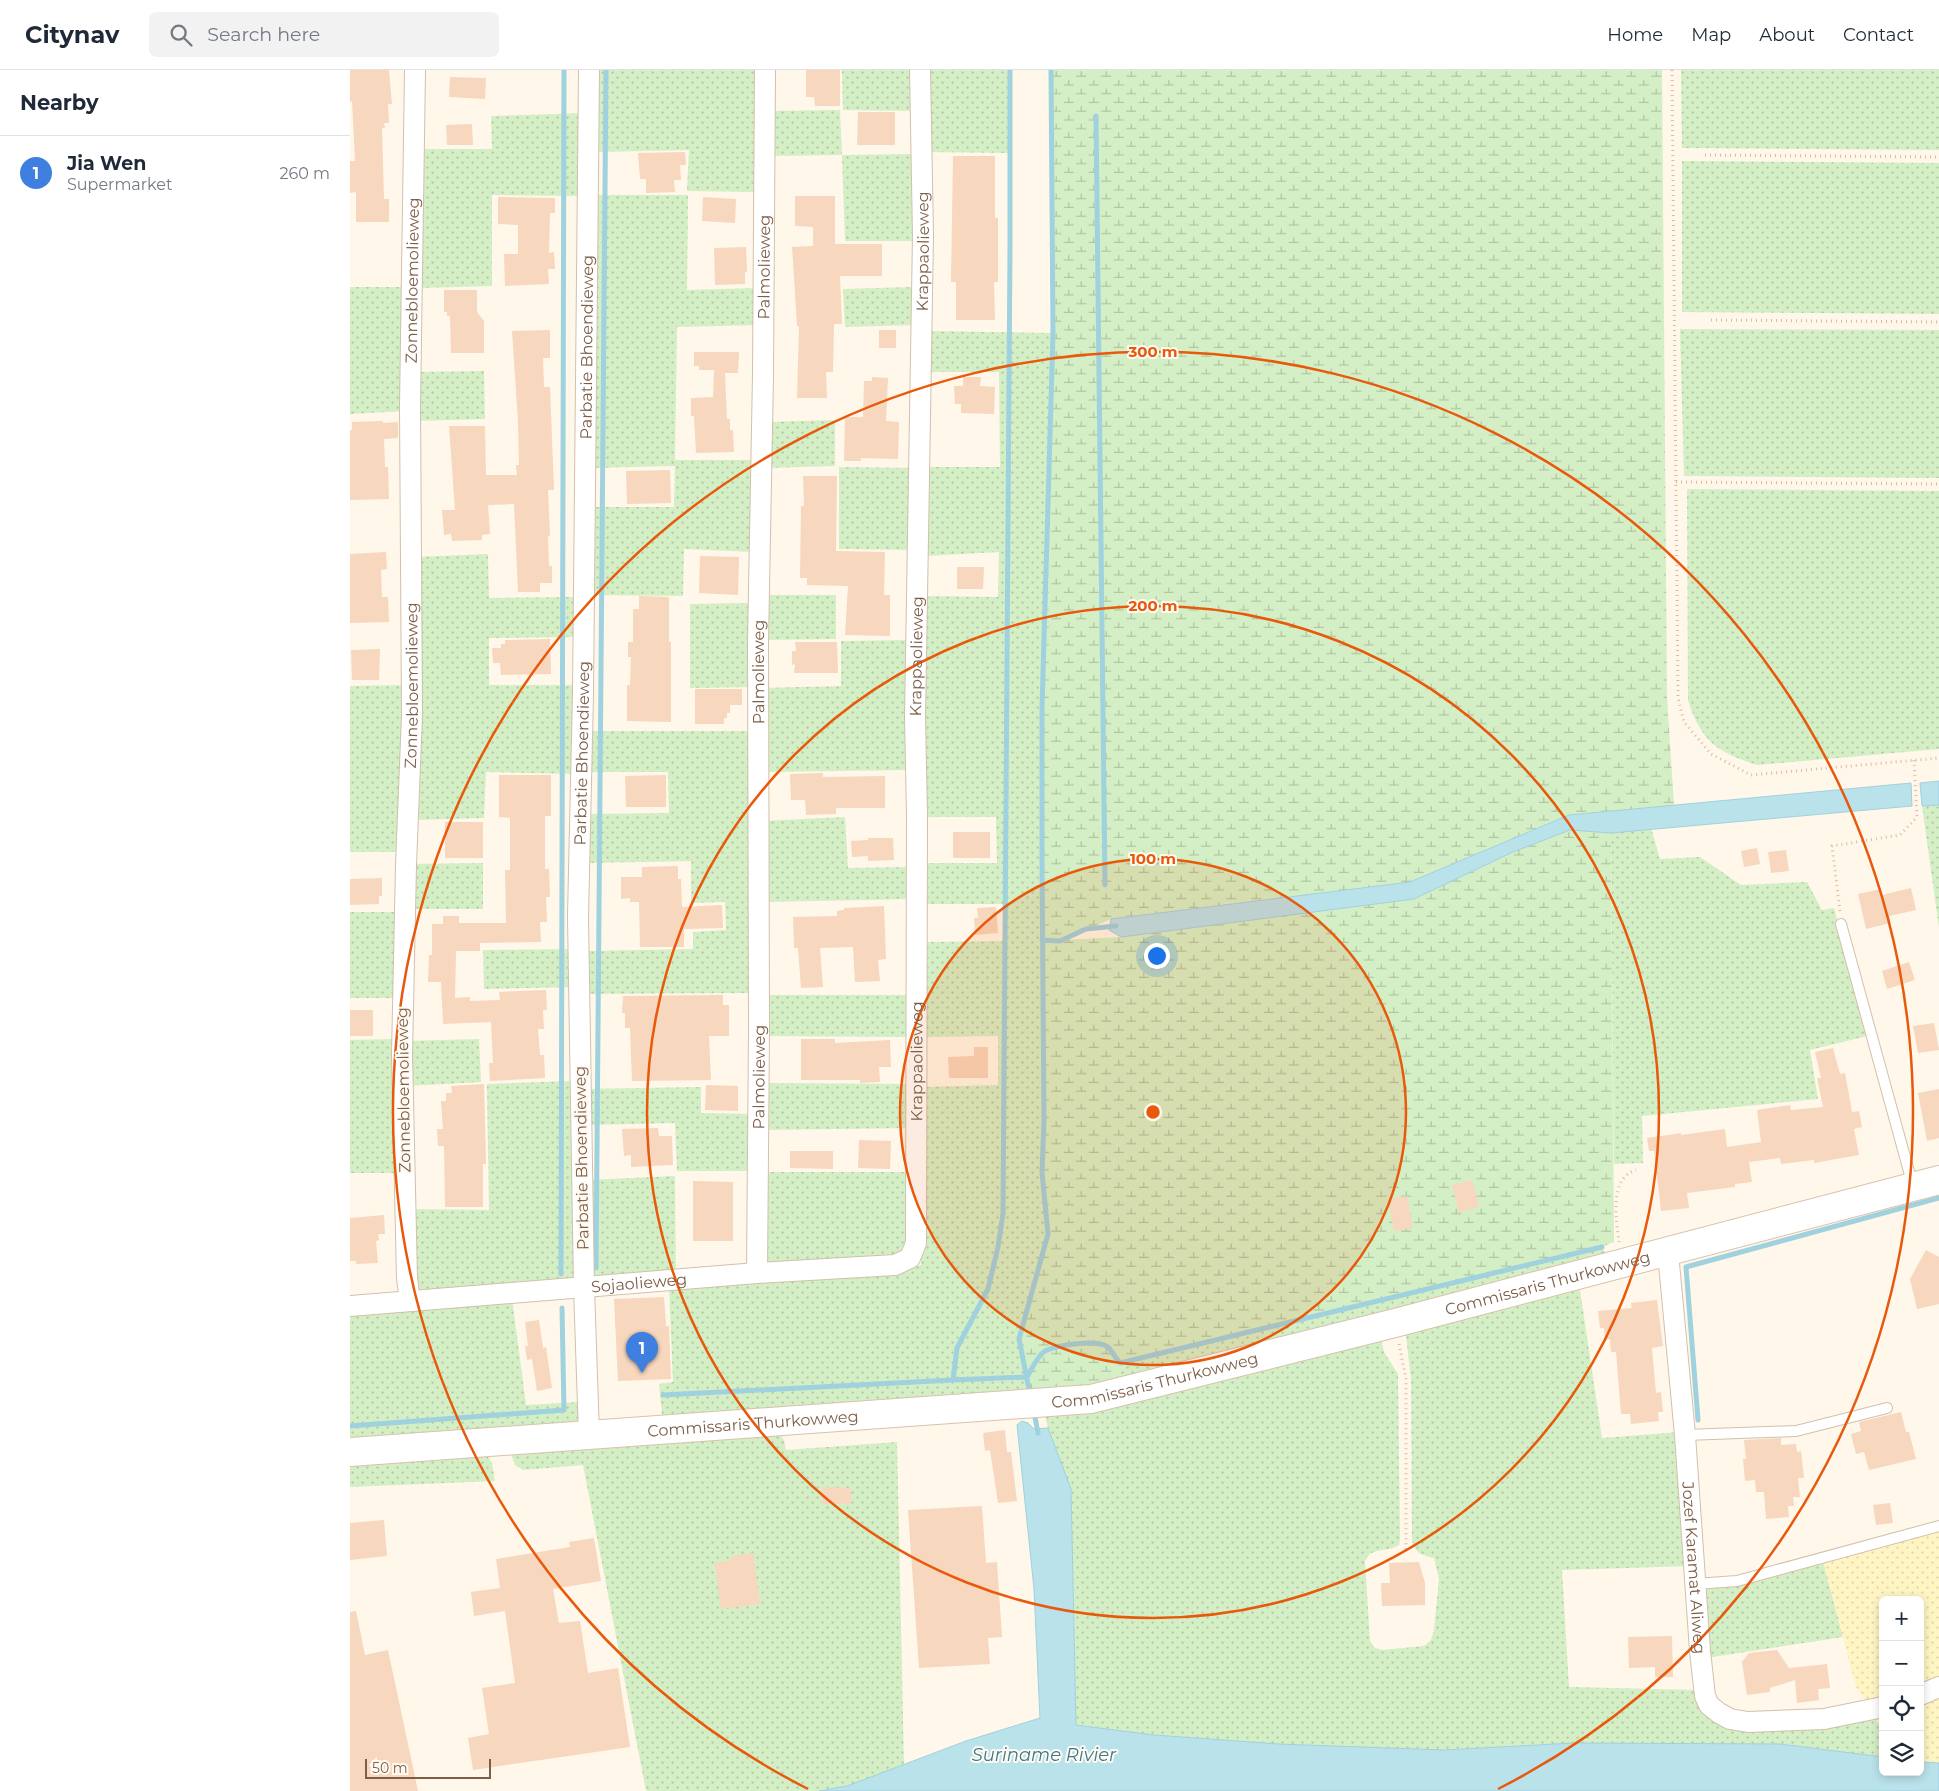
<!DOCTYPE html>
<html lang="en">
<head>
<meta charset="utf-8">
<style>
	:root { --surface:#fff; --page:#f2f2f3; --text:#1f2937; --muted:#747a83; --line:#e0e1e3; --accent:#7f4a3c }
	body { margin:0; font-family:Montserrat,sans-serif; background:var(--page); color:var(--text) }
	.controls { position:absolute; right:15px; bottom:15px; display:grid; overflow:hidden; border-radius:8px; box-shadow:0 2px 8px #0003 }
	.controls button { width:45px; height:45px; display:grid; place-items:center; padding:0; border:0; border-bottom:1px solid var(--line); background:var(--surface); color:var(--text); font:25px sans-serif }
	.scale { position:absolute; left:15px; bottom:12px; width:126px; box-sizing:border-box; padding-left:5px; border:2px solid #7d5e48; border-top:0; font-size:14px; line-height:18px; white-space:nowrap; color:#7d5e48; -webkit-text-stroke:4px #fffaf2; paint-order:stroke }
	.you { position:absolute; left:806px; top:885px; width:18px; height:18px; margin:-12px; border:4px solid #fff; border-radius:50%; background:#1a73e8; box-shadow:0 0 0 8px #1a73e833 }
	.badge { display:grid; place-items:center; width:32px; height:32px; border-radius:50%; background:var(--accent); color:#fff; font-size:16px; font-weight:700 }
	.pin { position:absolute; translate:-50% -41px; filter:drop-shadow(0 1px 2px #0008) }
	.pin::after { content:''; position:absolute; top:26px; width:18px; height:15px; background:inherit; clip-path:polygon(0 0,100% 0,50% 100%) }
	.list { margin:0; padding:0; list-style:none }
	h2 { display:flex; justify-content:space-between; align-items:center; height:65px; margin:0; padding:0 20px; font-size:21px }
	h2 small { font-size:16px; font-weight:400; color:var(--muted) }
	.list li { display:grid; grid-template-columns:32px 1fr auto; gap:15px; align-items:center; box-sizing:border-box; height:75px; padding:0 20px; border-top:1px solid var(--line) }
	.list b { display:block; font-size:19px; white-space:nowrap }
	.list p { margin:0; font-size:16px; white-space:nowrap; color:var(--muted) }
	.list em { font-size:16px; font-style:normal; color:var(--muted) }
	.icon { flex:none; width:28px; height:28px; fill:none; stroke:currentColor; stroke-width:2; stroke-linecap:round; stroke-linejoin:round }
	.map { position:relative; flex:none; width:1589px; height:1721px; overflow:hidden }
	header { display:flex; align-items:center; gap:30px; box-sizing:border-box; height:70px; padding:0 25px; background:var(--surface); border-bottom:1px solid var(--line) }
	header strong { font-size:24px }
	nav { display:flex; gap:28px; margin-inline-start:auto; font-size:18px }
	.search { width:350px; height:45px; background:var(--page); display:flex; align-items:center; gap:12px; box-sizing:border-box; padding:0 18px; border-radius:8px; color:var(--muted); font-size:19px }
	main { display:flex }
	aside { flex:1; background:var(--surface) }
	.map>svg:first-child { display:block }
	.grass { fill:url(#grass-dots) }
	.wetland { fill:url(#wetland-marsh) }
	.sand { fill:url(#sand-dots) }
	.water { fill:#bae2eb; stroke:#9fd1de }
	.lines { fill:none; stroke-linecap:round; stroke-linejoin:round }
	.stream { stroke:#9fd1de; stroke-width:5 }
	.building { fill:#f7d7bd }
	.service-casing { stroke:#d3c0ac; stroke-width:12 }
	.minor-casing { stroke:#d3c0ac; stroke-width:22 }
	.secondary-casing { stroke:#d9c2ac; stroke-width:30 }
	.path { stroke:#ddbb9f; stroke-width:3; stroke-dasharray:1 4; stroke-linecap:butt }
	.service { stroke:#fff; stroke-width:10 }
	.minor { stroke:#fff; stroke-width:20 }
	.secondary { stroke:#fff; stroke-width:28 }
	.ring { fill:none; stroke:#e8590c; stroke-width:2.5 }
	.labels { text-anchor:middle; stroke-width:4; stroke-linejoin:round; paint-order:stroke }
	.street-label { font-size:16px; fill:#7d5e48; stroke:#fffaf2 }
	.water-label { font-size:18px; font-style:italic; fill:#3c7a8b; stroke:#fffaf2 }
	.centre { fill:#e8590c; stroke:#fffaf2; stroke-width:2.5 }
	.ring-label { font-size:15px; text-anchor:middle; font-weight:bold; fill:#e8590c; stroke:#fffaf2; stroke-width:4; stroke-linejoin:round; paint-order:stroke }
</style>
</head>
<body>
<header>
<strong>Citynav</strong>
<div class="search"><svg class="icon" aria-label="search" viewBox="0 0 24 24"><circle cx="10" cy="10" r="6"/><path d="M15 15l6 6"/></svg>Search here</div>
<nav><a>Home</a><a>Map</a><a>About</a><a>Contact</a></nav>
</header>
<main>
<aside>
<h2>Nearby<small></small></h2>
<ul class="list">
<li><span class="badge" style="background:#3f7fe0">1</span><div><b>Jia Wen</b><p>Supermarket</p></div><em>260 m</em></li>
</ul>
</aside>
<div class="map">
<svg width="1589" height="1721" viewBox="0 0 1589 1721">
	<defs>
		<pattern id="grass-dots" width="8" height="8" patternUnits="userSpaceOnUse" patternTransform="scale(1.25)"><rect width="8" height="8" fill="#d4efc5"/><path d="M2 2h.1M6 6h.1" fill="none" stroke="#b1c5a2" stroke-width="1.8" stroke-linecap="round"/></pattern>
		<pattern id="wetland-marsh" width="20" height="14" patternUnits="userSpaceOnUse" patternTransform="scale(1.25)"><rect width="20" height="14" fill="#d4efc5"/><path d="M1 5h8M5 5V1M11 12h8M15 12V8" fill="none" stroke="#b1c5a2"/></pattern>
		<pattern id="sand-dots" width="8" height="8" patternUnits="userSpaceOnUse" patternTransform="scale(1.25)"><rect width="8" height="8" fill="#fff5c3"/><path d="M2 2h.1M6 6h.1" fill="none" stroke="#ded4a9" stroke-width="1.8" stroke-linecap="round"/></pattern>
	</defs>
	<rect width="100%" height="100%" fill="#fff7e9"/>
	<path class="grass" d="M246 0H412L411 122 337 121 339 80 246 82Z
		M492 0H564V41L493 40Z
		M576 0H660V83L577 82Z
		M1331 0H1589V80L1332 78Z
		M490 40 492 85 566 84V171H495L492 85 419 86V41Z
		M234 43 232 126 142 125V216L67 218 69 79H142L141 46Z
		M1332 91 1589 93V244L1332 242Z
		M243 125H338L337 220 407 218 408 255 327 257 325 390H407L406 482 334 479 333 526 240 525 241 437H324L325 396 240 398Z
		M0 217H55V341L0 344Z
		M564 217V255L495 257 493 219Z
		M1330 259 1589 260V408L1334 406Z
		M576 261 703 263 692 638 694 1051 692 1102 698 1164 669 1269 680 1325 316 1349 312 1345 309 1314 323 1312 319 1216 545 1200 571 1195 572 1017 648 1015V966L573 967 572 872 655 871V834H573L572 793H647L646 747H572V526L648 527 649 482 575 486 576 397H650L649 302H578Z
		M134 301 135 349 65 351 64 302Z
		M485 350V396L417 398V352Z
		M489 397 566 398 564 480 489 479Z
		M1337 419 1589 421V679L1407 695C1366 682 1351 671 1338 630Z
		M138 484 139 528 226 527V567L139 568V615H226L224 704 136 702 134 748 64 750 66 487Z
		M415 525H486V569L415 570Z
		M402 533V617L340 618V534Z
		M560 570 559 700 413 702 412 618 491 616V571Z
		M56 615 50 782H0V616Z
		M238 661H403V923L235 924 234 881 343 879V862L376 860 375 832 341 833V791L238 793V744L319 743 318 702H239Z
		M1589 735V858L1572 736Z
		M495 747 498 798 561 797 562 829 413 832 411 751Z
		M1301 758 1310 789 1350 787 1391 815 1457 812 1472 840 1484 838 1517 966 1460 980 1468 1029 1292 1046 1293 1093 1264 1094 1261 763Z
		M133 793V839H60L61 794Z
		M0 842H47V928H0Z
		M221 879 222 917 134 919 133 880Z
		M413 925H560V967L414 966Z
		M45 969 48 1103H0V970Z
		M129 969 131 1012 57 1016 56 971Z
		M221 1011 226 1205 223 1209 70 1222 66 1218 60 1139 139 1140 137 1014Z
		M413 1013 560 1014 561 1058 412 1060Z
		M351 1017V1043L402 1044 400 1101H327L325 1053 237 1055 235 1019Z
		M412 1102H560V1174L547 1188 425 1198 414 1192Z
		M325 1106 326 1206 244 1209 241 1204 237 1110Z
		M1252 1177 1260 1190 763 1318 770 1293Z
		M1229 1213 1252 1368 1330 1362 1340 1496 1212 1500 1219 1617 1349 1620 1358 1642 1526 1646 1527 1653 1533 1654V1687L1430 1674 1223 1673 1095 1680 928 1674 804 1665 726 1655 721 1419 698 1358 694 1342 1030 1264 1034 1282 1048 1304 1050 1469 1049 1475C1037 1483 1022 1476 1015 1491L1020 1571 1025 1578 1032 1580 1074 1576 1081 1570 1084 1560 1089 1509 1084 1488C1071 1485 1065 1483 1062 1470L1061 1309 1055 1257Z
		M162 1228 176 1335 230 1332V1352L0 1375V1241Z
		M430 1364 434 1370 436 1380 547 1372 554 1695 497 1716 469 1721H296L233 1395 173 1400 165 1395 161 1384Z
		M135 1382 142 1393 145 1411 0 1417V1390Z
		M1473 1491 1493 1567 1356 1588 1349 1516Z"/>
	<path class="wetland" d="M701 0H1312L1317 627 1324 735 1219 745 1060 812 761 849 712 870 771 867 1064 829 1163 782 1220 760 1261 763 1264 1172 1252 1177 770 1293 763 1318 680 1325 669 1269 698 1164 692 1102 693 1015 692 793V638L703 263Z"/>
	<path class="sand" d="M1589 1459V1693L1570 1692V1530H1533V1654L1527 1653 1526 1646 1506 1617 1473 1491Z"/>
	<path class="water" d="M1589 711V735L1572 736 1570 713Z
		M1561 713 1562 736 1261 763 1220 760 1163 782 1064 829 771 867 759 860 761 849 1060 812 1219 745Z
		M672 1351 678 1353 684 1359 698 1358 721 1419 726 1655 804 1665 928 1674 1095 1680 1223 1673 1430 1674 1533 1687V1702H1570V1692L1589 1693V1721H469L497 1716 616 1671 690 1648 684 1519 667 1355Z"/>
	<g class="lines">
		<path class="stream" d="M660 0V178L653 1144 648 1177 638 1219 607 1278 603 1310 677 1307C682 1299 687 1286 695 1281 707 1275 746 1269 758 1277 762 1281 766 1289 770 1293L1252 1177
			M746 46 755 815
			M692 870 710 871 736 859 766 856
			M246 1198 256 0
			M211 1204 214 0
			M680 1324 669 1269 698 1164 692 1102 694 1051 692 793V638L703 263 701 0
			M313 1325 603 1310
			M684 1342 688 1363
			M1348 1350 1336 1197 1589 1128
			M0 1356 214 1340 212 1238"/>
	</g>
	<path class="building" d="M0 0H39L42 34H38L39 53H34L35 58H32L34 129H39V152H6V122L0 123V91H5L2 31 0 32Z
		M456 0H490V36H465L464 27H456Z
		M100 7 136 8 135 29 99 27Z
		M508 42H545V75H507Z
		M122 54 123 75H97L96 55Z
		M335 82 336 95H330L331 110H324L325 122 296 123V109H290L288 83Z
		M603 86H645V148H648V212H644L645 250H606V212H601Z
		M445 126H485V174H532V206H490L492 254H484L483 302H476L477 328H447L449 256H447L442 177 463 176V157L445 156Z
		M148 127 205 128V143H200L199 183 204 182 205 199H198L199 214 155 216 154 184H168V155L148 154Z
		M353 127 386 129 385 153 352 151Z
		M396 177 397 202H395V214L365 215 364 178Z
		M94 220H127V242L134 251V283H101L100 246H97V242H94Z
		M200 260V288H193L194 317H200L203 395 204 420H198L200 466H198L199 496H202V513H190V522H168L164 434 138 435 140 464 132 465V470L102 471 101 464 94 465 92 440H105L99 356H135L136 405H167L166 395H169L168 352 162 261Z
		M529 260H546V278H529Z
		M344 282H389L388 303H375L377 349H380V360H383L384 382 346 383 344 346H341V328L363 327 364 300H349V296H344Z
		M522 307 538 308 536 351 549 352 548 389 511 388V391H494L495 347H513L514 311H522Z
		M613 307H631L630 316 645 317 644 344 611 343V334H605L604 316H613Z
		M33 351V353L48 352V368L34 369 35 397H38L39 429 0 430V360H2V352Z
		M320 400 321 433 277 434 276 401Z
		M453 406H487L486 481 535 482 534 525H540V566L495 565 498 516 457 515V508H450L451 436H454Z
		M36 482 37 499 31 500 32 527H38L39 552 0 553V484Z
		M350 486 389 487 388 525 349 523Z
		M607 497H634L633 519H607Z
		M289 526 319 527V572H321V652L277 651V615H280L281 587H278V572H283V539H289Z
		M200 569 201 604 151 605 150 593H143L142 578H151V574H155V570Z
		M445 572H487L488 603H444L445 594 442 595V581H446Z
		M30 579 29 610H2L1 580Z
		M345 619H392V635H380V643H377V648H374V654H345Z
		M473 703V707L535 706V738H486V744L456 745 455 730H441L440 704Z
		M149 705H201V746H195V799H199L200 827H196L197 852H190L191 872 130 873V881H106L105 928 120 927V931L150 930 149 922 196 920 197 940H193L194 959H188L190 985H194L195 1008 140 1011 139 993H143L141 952 93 954 91 912H78L79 885H82V854H93V846H109V853H156L155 800H160V748L149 747Z
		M316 705V737H276L275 706Z
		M95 752H133V788H95Z
		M603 762H640V788H603Z
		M518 768H543L544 790 518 791V786L502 787 501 771 518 770Z
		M1407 778 1410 794 1394 797 1391 781Z
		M1436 780 1439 801 1421 803 1418 782Z
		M328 796V809H331L332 837 372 835 373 858 334 859V877H290L289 832H280V828L271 829V807H292V797Z
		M32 808V826H29V834L0 835V809Z
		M1561 818 1566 840 1539 846 1541 853 1516 859 1508 824 1531 819 1532 825Z
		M534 836 536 889 528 890 530 911 505 912 503 877 470 878 473 917 451 918 448 878H444L443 847 487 846V841L494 840V838Z
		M646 837 648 863 625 865 624 848H628L627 838Z
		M1559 892 1565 910 1537 919 1532 901Z
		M373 925V935H379V966H359L361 1010 282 1011 280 958H275V943H272L273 926Z
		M0 940H23V966H0Z
		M1584 953 1589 980 1568 983 1563 956Z
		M451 969H485V973L540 970 541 997H529L530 1012 510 1013V1010H451Z
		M624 977H638V1008H599L598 987 624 986Z
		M1483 978 1490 1004 1495 1003 1502 1042 1509 1041 1512 1057 1504 1059 1509 1085 1464 1093V1090L1431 1094 1430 1088 1399 1092 1402 1112 1385 1114V1117L1337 1123 1339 1138 1311 1141 1304 1081H1299L1297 1068 1331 1063V1065L1375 1059 1377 1077 1411 1072 1407 1040 1440 1035 1441 1040 1473 1037 1467 1008H1471L1465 982Z
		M134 1014 136 1094H133V1137H95L94 1076H88L87 1059H93L91 1031H96V1023H102L101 1016Z
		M356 1015 388 1016V1041L355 1040Z
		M1589 1019V1068L1577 1071 1568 1023Z
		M308 1058 309 1066H322L323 1095 281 1097V1085L274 1086 272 1059Z
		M509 1070 541 1071 540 1099 508 1098Z
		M440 1081H483V1099L440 1098Z
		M1122 1110 1129 1137 1109 1142 1102 1115Z
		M343 1111 383 1112V1171H343Z
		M1057 1126 1063 1158 1044 1161 1038 1129Z
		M34 1145 35 1164H28L29 1170 26 1171 28 1193 6 1194V1191H0V1148Z
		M1576 1180 1589 1187V1234L1567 1239 1560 1209Z
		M314 1227 316 1256H319L321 1309 268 1311 264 1229Z
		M1307 1230 1313 1276 1302 1278 1306 1323 1311 1322 1313 1342H1308L1309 1351 1281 1354 1280 1344H1271L1266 1282H1261L1260 1269 1255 1270 1254 1258H1250L1248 1241 1282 1238 1281 1233Z
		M189 1250 193 1278 196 1277 202 1318 187 1321 182 1289 177 1290 175 1276H178L175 1252Z
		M1551 1342 1556 1362H1559L1566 1389 1519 1400 1514 1382 1506 1384 1501 1364 1511 1361 1509 1352Z
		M655 1360 657 1382H661L667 1431 648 1433 640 1380 635 1381 633 1363Z
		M1431 1368V1375L1446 1374 1447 1382 1451 1381 1454 1408H1448L1450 1427H1443L1444 1436H1438L1439 1447 1416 1449 1414 1422H1406L1405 1410 1395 1411 1393 1389H1396L1394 1370Z
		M472 1417 501 1418V1434H472Z
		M1540 1433 1543 1453 1526 1455 1523 1435Z
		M632 1436 636 1493 647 1492 652 1567 638 1568 640 1594 569 1598 558 1440Z
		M34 1450 37 1486 0 1490V1453Z
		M244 1468 251 1511 203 1519 209 1553 230 1551 238 1603 268 1598 280 1677 123 1700 118 1668 139 1664 132 1618 165 1613 155 1541 124 1546 121 1522 150 1518 146 1489 220 1477 219 1472Z
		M403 1483 410 1534 371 1539 365 1493 382 1490 381 1486Z
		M1069 1492 1075 1513V1535L1032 1536 1031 1513H1040L1039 1493Z
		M6 1541 15 1585 38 1580 68 1721H0V1542Z
		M1322 1566 1323 1607H1305V1597L1279 1598 1278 1567Z
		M1427 1580 1439 1598 1477 1594 1480 1618 1468 1619 1469 1630 1447 1633 1445 1610 1420 1618V1622L1397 1625 1392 1592 1399 1583Z"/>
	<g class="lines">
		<g class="service-casing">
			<path id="service" d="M1491 854 1563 1116
				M1335 1365 1446 1361 1537 1338
				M1345 1514 1387 1511 1589 1456"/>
		</g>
		<g class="minor-casing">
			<g id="minor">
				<path id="s1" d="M1318 1183 1335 1365 1350 1581 1355 1626 1359 1635 1369 1643 1380 1649 1398 1652 1474 1649 1533 1637"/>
				<path id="s2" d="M407 1203 409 960 408 572 413 305 415 0"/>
				<path id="s3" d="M60 1231 57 1208 52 985 56 795 62 645 60 336 65 0"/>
				<path id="s4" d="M0 1236 407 1203 545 1195 560 1188 566 1173 567 746 565 647 573 165 570 0"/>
				<path id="s5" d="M239 1365 234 1218 228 847 233 623 239 0"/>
				<path d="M1570 1625 1589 1617"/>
			</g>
		</g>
		<g class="secondary-casing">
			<g id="secondary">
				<path id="s6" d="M0 1382 741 1329 1045 1253 1589 1110"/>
			</g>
		</g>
		<path class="path" d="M1322 0 1328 628 1334 652 1361 684 1401 705 1589 688
			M1355 85 1589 87
			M1361 250 1589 252
			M1326 412 1589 414
			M1490 841 1482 776 1550 765 1567 747 1564 690
			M1269 1172C1266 1149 1259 1108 1286 1100
			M1049 1274 1056 1309V1483"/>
		<use href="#service" class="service"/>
		<use href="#minor" class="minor"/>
		<use href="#secondary" class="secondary"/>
	</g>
	<circle cx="803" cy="1042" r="253" fill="#e8590c" fill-opacity=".12"/>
	<g class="ring">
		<circle cx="803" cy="1042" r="253"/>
		<circle cx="803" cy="1042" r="506"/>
		<path d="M458 1719A760 760 0 1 1 1148 1719"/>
	</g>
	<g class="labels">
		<g class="street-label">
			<text dy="6" stroke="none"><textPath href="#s4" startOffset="1571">Krappaolieweg</textPath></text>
			<text dy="6" stroke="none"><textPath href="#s2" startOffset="1006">Palmolieweg</textPath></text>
			<text dy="6" stroke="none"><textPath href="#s3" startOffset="1021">Zonnebloemolieweg</textPath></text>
			<text dy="6" stroke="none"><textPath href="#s5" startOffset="1088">Parbatie Bhoendieweg</textPath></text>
			<text dy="6" stroke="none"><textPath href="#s4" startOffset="1166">Krappaolieweg</textPath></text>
			<text dy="6" stroke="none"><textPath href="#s2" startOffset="601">Palmolieweg</textPath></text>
			<text dy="6" stroke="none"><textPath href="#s3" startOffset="616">Zonnebloemolieweg</textPath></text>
			<text dy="6" stroke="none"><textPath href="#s5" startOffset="682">Parbatie Bhoendieweg</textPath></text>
			<text dy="6" stroke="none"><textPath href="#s4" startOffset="761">Krappaolieweg</textPath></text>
			<text dy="6" stroke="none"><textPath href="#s2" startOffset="196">Palmolieweg</textPath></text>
			<text transform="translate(53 1020) rotate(-91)" y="6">Zonnebloemolieweg</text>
			<text transform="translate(231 1088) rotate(-91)" y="6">Parbatie Bhoendieweg</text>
			<text dy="6" stroke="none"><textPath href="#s4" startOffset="290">Sojaolieweg</textPath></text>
			<text dy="6" stroke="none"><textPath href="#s6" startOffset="1214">Commissaris Thurkowweg</textPath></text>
			<text dy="6" stroke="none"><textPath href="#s6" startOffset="809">Commissaris Thurkowweg</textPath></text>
			<text dy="6" stroke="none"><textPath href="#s6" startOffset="404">Commissaris Thurkowweg</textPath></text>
			<text dy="6" stroke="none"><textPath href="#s1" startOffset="316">Jozef Karamat Aliweg</textPath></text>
		</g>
		<g class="water-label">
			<text x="694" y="1691">Suriname Rivier</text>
		</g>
	</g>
	<circle cx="803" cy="1042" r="8" class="centre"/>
	<g class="ring-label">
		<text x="803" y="287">300 m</text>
		<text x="803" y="541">200 m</text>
		<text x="803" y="794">100 m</text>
	</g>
</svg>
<div class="controls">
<button>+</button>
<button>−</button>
<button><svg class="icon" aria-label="locate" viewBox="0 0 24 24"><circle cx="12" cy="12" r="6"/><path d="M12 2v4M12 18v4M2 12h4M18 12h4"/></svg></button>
<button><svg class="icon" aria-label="layers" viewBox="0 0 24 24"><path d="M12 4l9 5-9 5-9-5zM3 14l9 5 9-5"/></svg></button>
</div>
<div class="scale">50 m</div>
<div class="you"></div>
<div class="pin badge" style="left:292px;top:1303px;background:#3f7fe0">1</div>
</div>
</main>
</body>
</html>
